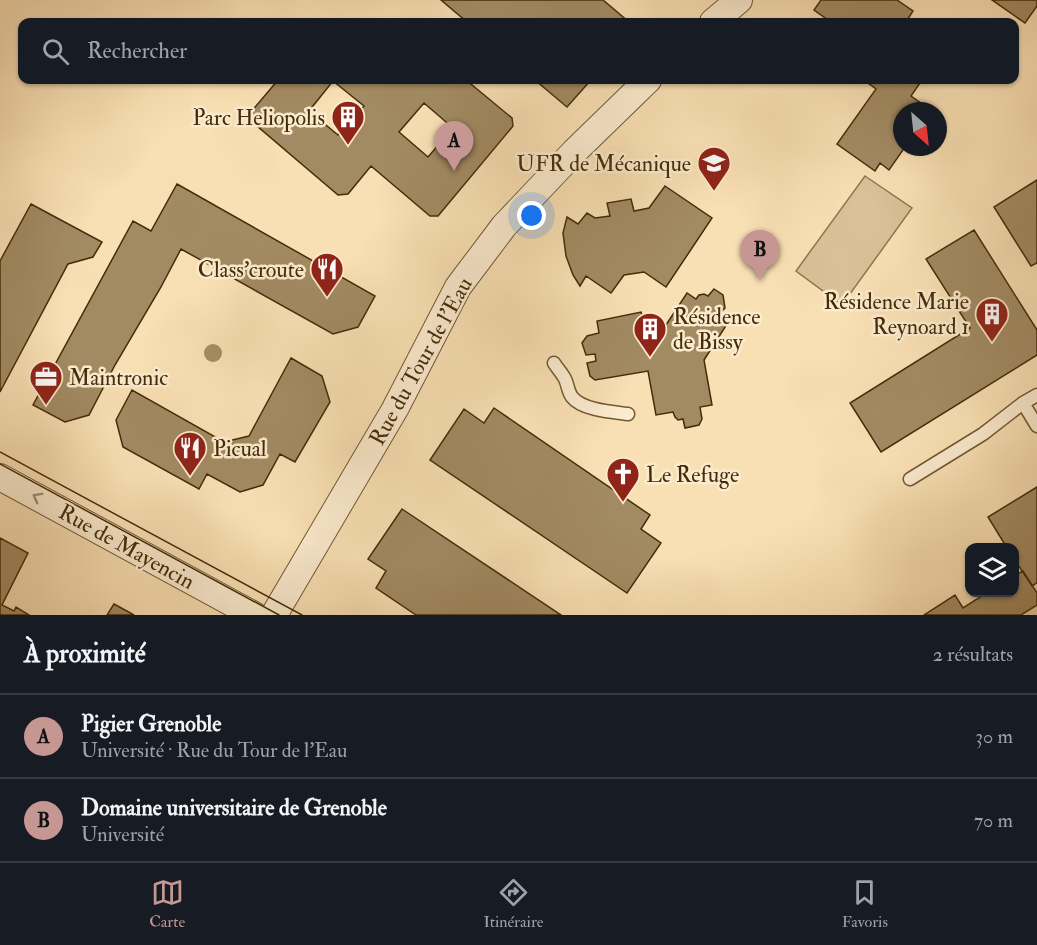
<!DOCTYPE html>
<html lang="fr">
<head>
<meta charset="utf-8">
<style>
	:root { --surface:#171b24; --page:#242831; --text:#f1f3f6; --muted:#9ea1a6; --line:#363941; --accent:#c59692 }
	body { margin:0; font-family:"IM FELL Double Pica",serif; background:var(--page); color:var(--text) }
	.controls { position:absolute; right:18px; bottom:18px; display:grid; overflow:hidden; border-radius:12px; box-shadow:0 2px 4px #0004 }
	.controls button { width:54px; height:54px; display:grid; place-items:center; padding:0; border:0; border-bottom:2px solid var(--line); background:var(--surface); color:var(--text); font:30px sans-serif }
	.compass { position:absolute; left:893px; top:102px; width:54px; height:54px; border-radius:50%; background:var(--surface); box-shadow:0 2px 4px #0004; rotate:153deg }
	.you { position:absolute; left:532px; top:216px; width:21px; height:21px; margin:-15px; border:4px solid #fff; border-radius:50%; background:#1a73e8; box-shadow:0 0 0 9px #1a73e833 }
	.badge { display:grid; place-items:center; width:39px; height:39px; border-radius:50%; background:var(--accent); color:#111; font-size:20px; font-weight:700 }
	.pin { position:absolute; translate:-50% -50px; filter:drop-shadow(0 2px 3px #0008) }
	.pin::after { content:''; position:absolute; top:32px; width:21px; height:18px; background:inherit; clip-path:polygon(0 0,100% 0,50% 100%) }
	.list { margin:0; padding:0; list-style:none }
	h2 { display:flex; justify-content:space-between; align-items:center; height:78px; margin:0; padding:0 24px; font-size:26px }
	h2 small { font-size:20px; font-weight:400; color:var(--muted) }
	.list li { display:grid; grid-template-columns:39px 1fr auto; gap:18px; align-items:center; box-sizing:border-box; height:84px; padding:0 24px; border-top:2px solid var(--line) }
	.list b { display:block; font-size:22px; white-space:nowrap }
	.list p { margin:0; font-size:20px; white-space:nowrap; color:var(--muted) }
	.list em { font-size:20px; font-style:normal; color:var(--muted) }
	.icon { flex:none; width:33px; height:33px; fill:none; stroke:currentColor; stroke-width:2; stroke-linecap:round; stroke-linejoin:round }
	.map { position:relative; flex:none; width:1037px; height:615px; overflow:hidden }
	.search { position:absolute; background:var(--surface); box-shadow:0 2px 4px #0004; left:18px; right:18px; top:18px; height:66px; display:flex; align-items:center; gap:15px; box-sizing:border-box; padding:0 21px; border-radius:12px; color:var(--muted); font-size:22px }
	.sheet { height:246px; background:var(--surface) }
	nav { display:flex; justify-content:space-around; align-items:center; box-sizing:border-box; height:84px; border-top:2px solid var(--line); background:var(--surface); font-size:16px; color:var(--muted) }
	nav a { display:grid; justify-items:center; gap:3px }
	nav .on { color:var(--accent) }
	.map>svg:first-child { display:block }
	.green { fill:#dac197; stroke:#8f7650; stroke-width:1.5 }
	.building { fill:#a28a62; stroke:#442c09; stroke-width:1.5; fill-rule:evenodd }
	.lines { fill:none; stroke-linecap:round; stroke-linejoin:round }
	.lane-casing { stroke:#715934; stroke-width:15 }
	.street-casing { stroke:#715934; stroke-width:28 }
	.lane { stroke:#fbebce; stroke-width:12 }
	.street { stroke:#fbebce; stroke-width:26 }
	.tram { stroke:#442c09; stroke-width:1.5 }
	.tree { fill:#a68e65 }
	.oneway { stroke:#a08c6c }
	.labels { text-anchor:middle; stroke-width:5; stroke-linejoin:round; paint-order:stroke }
	.poi-label { font-size:22px; fill:#442c09; stroke:#fbebce; text-anchor:end }
	.street-label { font-size:22px; fill:#442c09; stroke:#fbebce }
</style>
</head>
<body>
<div class="map">
<svg width="1037" height="615" viewBox="0 0 1037 615">
	<rect width="100%" height="100%" fill="#f9e0b4"/>
	<filter id="stains"><feTurbulence type="fractalNoise" baseFrequency=".00333" numOctaves="4"/><feColorMatrix values="0 0 0 0 .2 0 0 0 0 .09 0 0 0 0 .02 0 0 0 .5 -.17"/></filter>
	<radialGradient id="worn" r=".72"><stop offset=".6" stop-color="#630" stop-opacity="0"/><stop offset="1" stop-color="#630" stop-opacity=".3"/></radialGradient>
	<path class="green" d="M865 176 912 208 842 305 796 271Z"/>
	<path class="building" d="M441 0H603L629 22H467Z
		M821 0H897L913 11 906 22H831L814 10Z
		M992 0H1037V6L1025 23Z
		M278 80H466L512 118 513 126 438 216H430L371 166 348 194 338 195 250 120V113ZM333 81 364 106 338 135 309 111ZM424 103 453 128 428 157 399 132Z
		M535 80H591L567 107Z
		M867 80H922L911 96 931 110 930 111H902V147H905L889 170 880 163 875 171 837 144 876 89 868 83Z
		M1037 180V263L1031 266 994 207Z
		M177 184 375 296 358 327 333 334 181 249 161 287 115 365 89 415 65 422 33 405 133 221 151 231Z
		M665 186 712 218 666 287 644 272 624 275 611 293 586 276 580 286 573 275 566 256 563 233 567 217 578 224 587 213 595 218 610 216 607 203 631 199 634 211 649 208Z
		M31 204 102 242 93 257 68 264 0 392V261Z
		M974 230 1037 330V355L881 452 850 403 970 328 926 259Z
		M714 289 723 295 725 308 719 314 729 321 704 360 712 405 700 407 702 419 699 425 685 428 683 419 678 420 675 417 673 412 656 415 648 371 595 380 590 376 587 363 596 361 595 354 586 355 582 343 587 336 599 333 597 321 641 312 647 330 658 329 662 331 687 293 696 299 699 295 704 294 708 296Z
		M291 358 322 376 330 402 295 462 280 454 263 485 240 492 207 474 199 489 123 447 116 420 132 390 224 442 249 436Z
		M494 408 650 515 641 529 661 543 627 593 430 460 464 409 484 423Z
		M1037 487V583L1032 586 1014 559V548H1007L988 517Z
		M402 509 561 615H416L376 588 386 571 368 559Z
		M0 538 28 553 2 605 14 611 16 607 29 615H0Z
		M1023 571 1037 593V605L1021 615H924L955 595 963 608 988 592H1014V576Z
		M114 604 134 615H107Z"/>
	<g class="lines">
		<g class="lane-casing">
			<path id="lane" d="M554 363C557 368 562 373 565 379 568 385 568 392 572 397 582 410 612 412 628 414
				M1023 403 1037 426
				M910 479 983 434 1023 403 1037 395"/>
		</g>
		<g class="street-casing">
			<path id="street" d="M713 22 739 0
				M0 477 254 615
				M274 615 395 409 458 287 504 226 575 151 648 80"/>
		</g>
		<use href="#lane" class="lane"/>
		<use href="#street" class="street"/>
		<path class="tram" d="M0 452 302 615
			M0 464 279 615"/>
	</g>
	<circle class="tree" cx="213" cy="353" r="9"/>
	<defs><path id="oneway-chevron" d="M-2-3.5L2.5 0L-2 3.5" fill="none" stroke-width="1.6" stroke-linecap="round" stroke-linejoin="round" transform="scale(1.5)"/></defs>
	<use class="oneway" href="#oneway-chevron" transform="translate(37 497) rotate(-151)"/>
	<defs>
		<g id="building-pin" transform="scale(1.725)"><path d="M0 17L-7.5 6A9.5 9.5 0 1 1 7.5 6Z" fill="#8f2418" stroke="#fbebce"/><path d="M-4-6H4V6H1V3H-1V6H-4ZM-2.5-4.3h1.7v1.8h-1.7ZM.8-4.3h1.7v1.8H.8ZM-2.5-1h1.7V.8h-1.7ZM.8-1h1.7V.8H.8Z" fill="#fff"/></g>
		<g id="university-pin" transform="scale(1.725)"><path d="M0 17L-7.5 6A9.5 9.5 0 1 1 7.5 6Z" fill="#8f2418" stroke="#fbebce"/><path d="M0-5L7-2L0 1L-7-2ZM-4 1L0 2.5L4 1V4Q0 6-4 4Z" fill="#fff"/></g>
		<g id="restaurant-pin" transform="scale(1.725)"><path d="M0 17L-7.5 6A9.5 9.5 0 1 1 7.5 6Z" fill="#8f2418" stroke="#fbebce"/><path d="M-5-6h1v4h1v-4h1v4h1v-4h1v5L-1.5 .5V6h-2V.5L-5-1ZM5-6V6H3V1.5H1.5Q1.5-4 5-6Z" fill="#fff"/></g>
		<g id="office-pin" transform="scale(1.725)"><path d="M0 17L-7.5 6A9.5 9.5 0 1 1 7.5 6Z" fill="#8f2418" stroke="#fbebce"/><path d="M-6-3h4V-5.5h4V-3h4V5H-6ZM-1-4.5V-3h2v-1.5ZM-6 0V1H6V0Z" fill="#fff"/></g>
		<g id="church-pin" transform="scale(1.725)"><path d="M0 17L-7.5 6A9.5 9.5 0 1 1 7.5 6Z" fill="#8f2418" stroke="#fbebce"/><path d="M-1.2-6h2.4v3.5h3.3v2.4h-3.3V6h-2.4V-.1h-3.3v-2.4h3.3Z" fill="#fff"/></g>
	</defs>
	<g fill-rule="evenodd">
		<use href="#building-pin" x="348" y="117"/>
		<use href="#university-pin" x="714" y="163"/>
		<use href="#restaurant-pin" x="327" y="269"/>
		<use href="#building-pin" x="992" y="314"/>
		<use href="#building-pin" x="650" y="329"/>
		<use href="#office-pin" x="46" y="377"/>
		<use href="#restaurant-pin" x="190" y="448"/>
		<use href="#church-pin" x="623" y="474"/>
	</g>
	<g class="labels">
		<g class="poi-label">
			<text x="325" y="125">Parc Heliopolis</text>
			<text x="691" y="171">UFR de Mécanique</text>
			<text x="304" y="277">Class'croute</text>
			<text x="969" y="309">Résidence Marie<tspan x="969" dy="25">Reynoard 1</tspan></text>
			<text x="673" y="324" text-anchor="start">Résidence<tspan x="673" dy="25">de Bissy</tspan></text>
			<text x="69" y="385" text-anchor="start">Maintronic</text>
			<text x="213" y="456" text-anchor="start">Picual</text>
			<text x="646" y="482" text-anchor="start">Le Refuge</text>
		</g>
		<g class="street-label">
			<text transform="translate(420 361) rotate(-61)" y="8">Rue du Tour de l'Eau</text>
			<text transform="translate(127 546) rotate(29)" y="8">Rue de Mayencin</text>
		</g>
	</g>
	<rect width="100%" height="100%" filter="url(#stains)"/>
	<rect width="100%" height="100%" fill="url(#worn)"/>
</svg>
<div class="controls">
<button><svg class="icon" aria-label="layers" viewBox="0 0 24 24"><path d="M12 4l9 5-9 5-9-5zM3 14l9 5 9-5"/></svg></button>
</div>
<svg class="compass" viewBox="-18 -18 36 36"><path d="M0-13l5 13h-10z" fill="#e53935"/><path d="M0 13l5-13h-10z" fill="#9ea1a6"/></svg>
<div class="you"></div>
<div class="pin badge" style="left:454px;top:171px">A</div>
<div class="pin badge" style="left:760px;top:280px">B</div>
<div class="search"><svg class="icon" aria-label="search" viewBox="0 0 24 24"><circle cx="10" cy="10" r="6"/><path d="M15 15l6 6"/></svg>Rechercher</div>
</div>
<section class="sheet">
<h2>À proximité<small>2 résultats</small></h2>
<ul class="list">
<li><span class="badge">A</span><div><b>Pigier Grenoble</b><p>Université · Rue du Tour de l'Eau</p></div><em>30 m</em></li>
<li><span class="badge">B</span><div><b>Domaine universitaire de Grenoble</b><p>Université</p></div><em>70 m</em></li>
</ul>
</section>
<nav>
<a class="on"><svg class="icon" aria-label="map" viewBox="0 0 24 24"><path d="M3 6l6-2 6 2 6-2v14l-6 2-6-2-6 2zM9 4v14M15 6v14"/></svg>Carte</a>
<a><svg class="icon" aria-label="directions" viewBox="0 0 24 24"><path d="M12 3l9 9-9 9-9-9zM9 14v-3h6M13 9l2 2-2 2"/></svg>Itinéraire</a>
<a><svg class="icon" aria-label="saved" viewBox="0 0 24 24"><path d="M7 4h10v16l-5-4-5 4z"/></svg>Favoris</a>
</nav>
</body>
</html>
